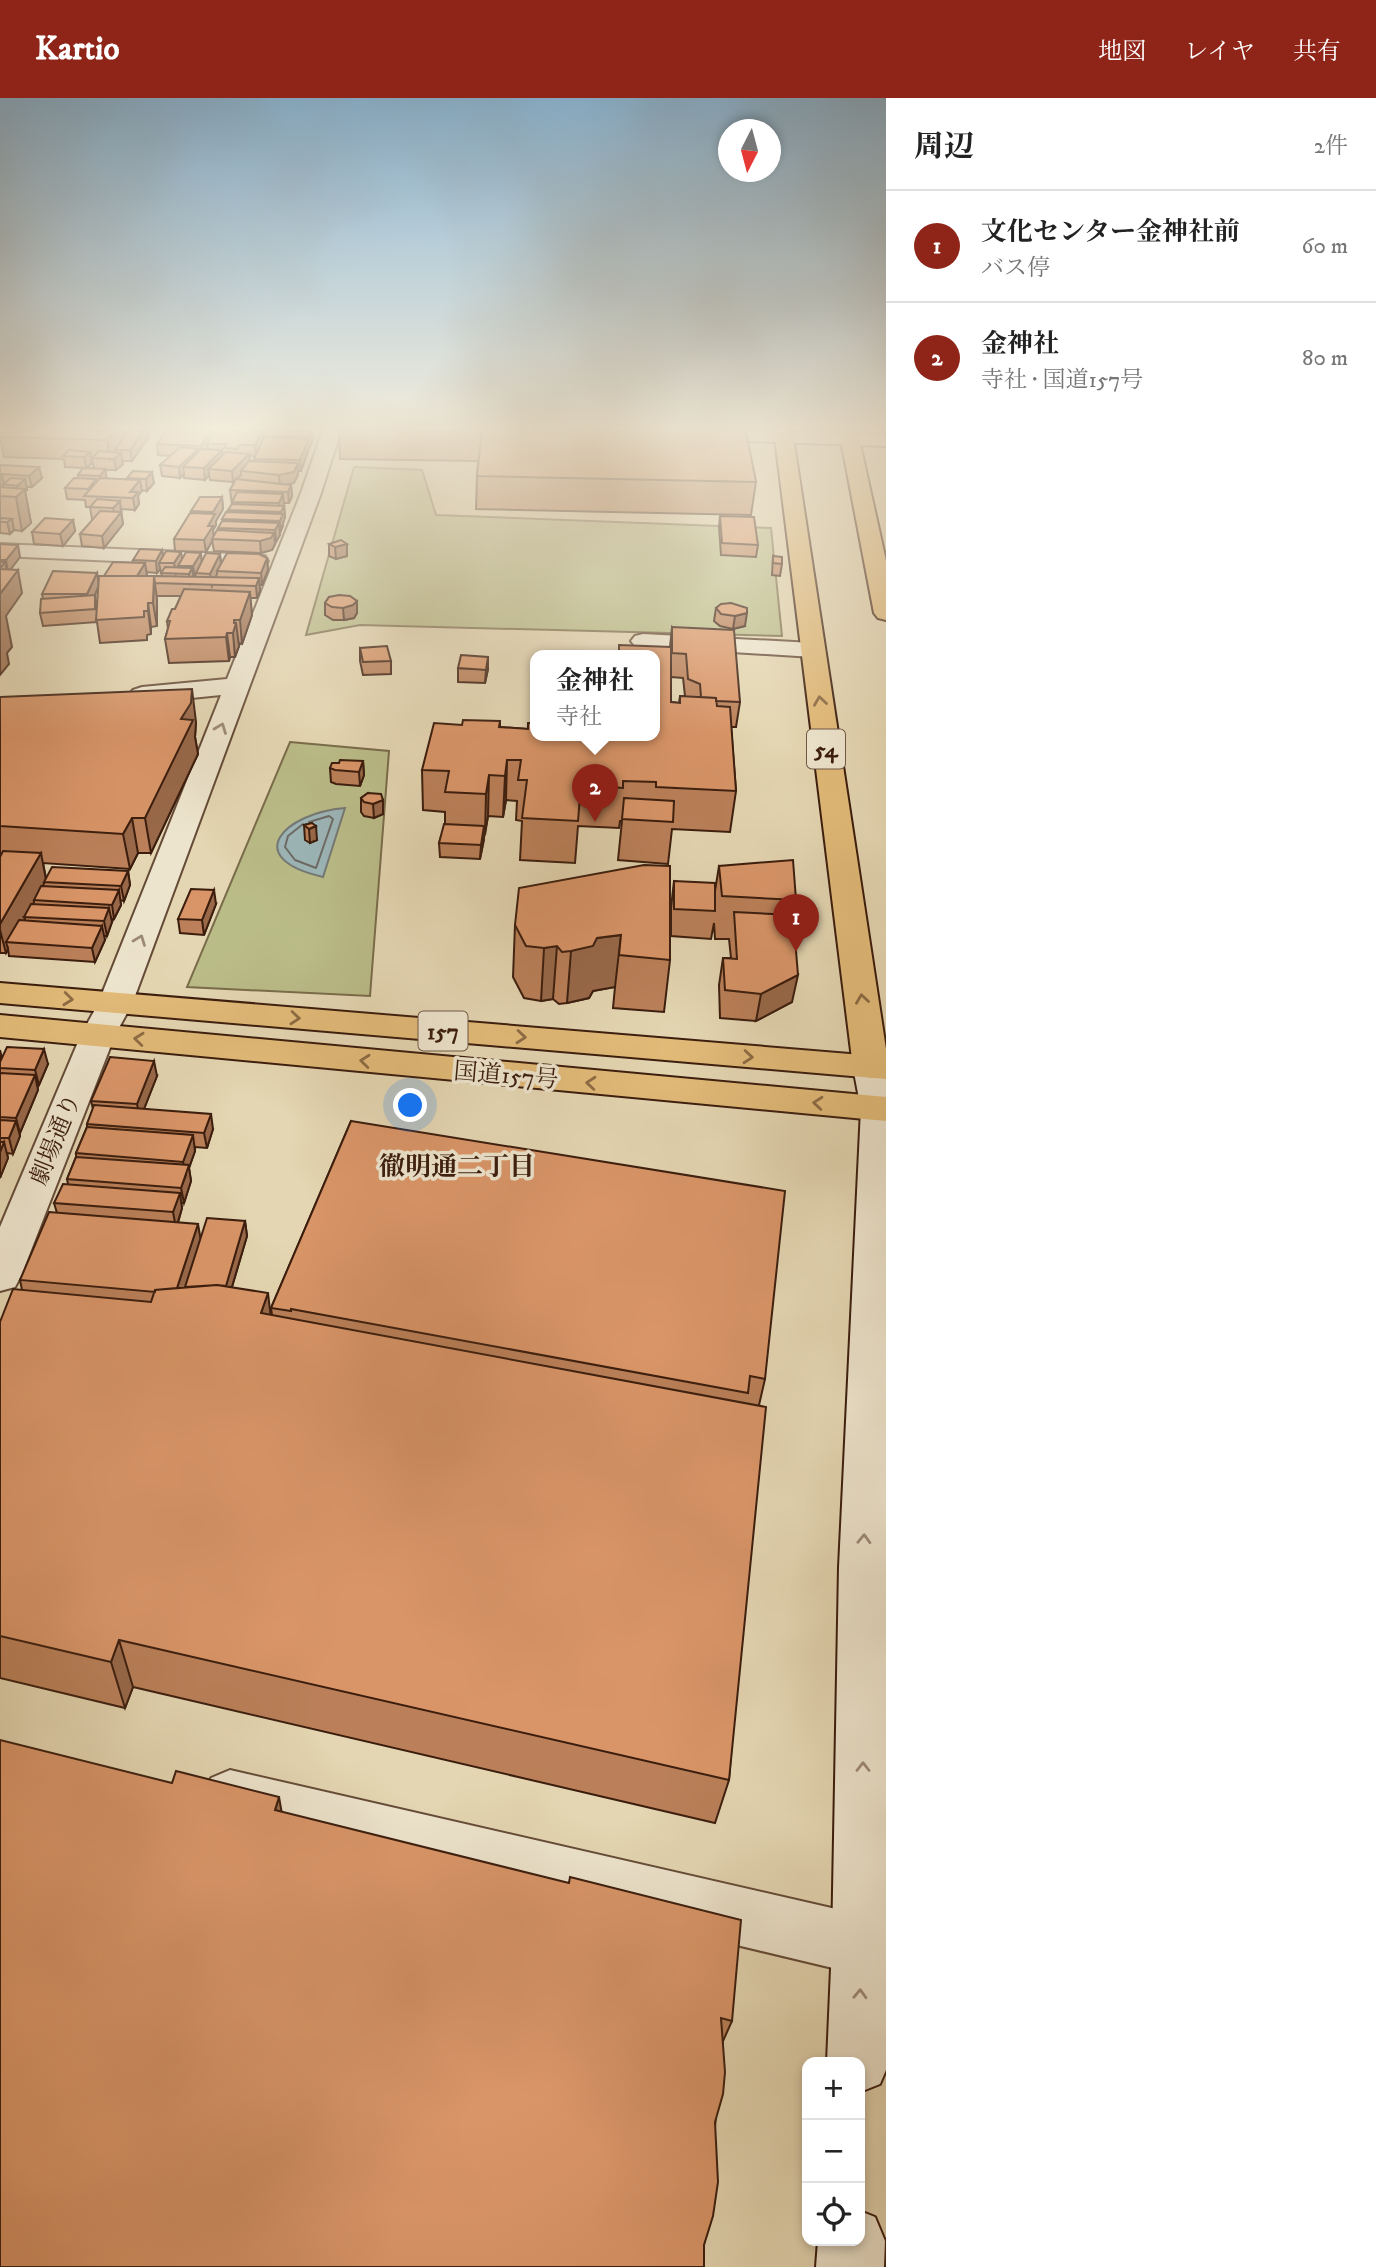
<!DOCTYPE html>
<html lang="ja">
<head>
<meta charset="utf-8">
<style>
	:root { --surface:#fff; --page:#f2f2f2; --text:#222; --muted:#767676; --line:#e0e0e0; --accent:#8f2418 }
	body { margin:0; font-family:"IM FELL DW Pica","Noto Serif JP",serif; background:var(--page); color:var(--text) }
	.controls { position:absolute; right:21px; bottom:21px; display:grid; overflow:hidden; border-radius:14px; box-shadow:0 4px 10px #0003 }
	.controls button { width:63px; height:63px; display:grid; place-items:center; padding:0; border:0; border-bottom:2px solid var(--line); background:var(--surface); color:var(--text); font:35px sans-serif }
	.compass { position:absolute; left:718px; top:21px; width:63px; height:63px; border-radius:50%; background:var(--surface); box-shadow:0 4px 10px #0003; rotate:186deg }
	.you { position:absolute; left:411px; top:1008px; width:24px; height:24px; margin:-18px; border:5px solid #fff; border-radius:50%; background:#1a73e8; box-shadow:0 0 0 10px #1a73e833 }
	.badge { display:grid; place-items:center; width:46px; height:46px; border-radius:50%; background:var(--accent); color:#fff; font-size:23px; font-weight:700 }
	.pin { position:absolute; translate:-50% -58px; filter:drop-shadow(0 2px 4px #0008) }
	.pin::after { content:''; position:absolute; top:37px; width:24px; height:21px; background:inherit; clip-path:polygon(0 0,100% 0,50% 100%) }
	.popup { position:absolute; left:530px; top:552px; width:130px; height:91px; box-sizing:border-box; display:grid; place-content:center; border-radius:14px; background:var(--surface); filter:drop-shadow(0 2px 5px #0005); font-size:23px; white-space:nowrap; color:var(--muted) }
	.popup b { font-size:26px; color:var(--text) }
	.popup::after { content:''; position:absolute; left:50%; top:100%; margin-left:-14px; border:14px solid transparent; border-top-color:var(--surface) }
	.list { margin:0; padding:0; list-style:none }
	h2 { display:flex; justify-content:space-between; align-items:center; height:91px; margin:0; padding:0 28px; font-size:30px }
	h2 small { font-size:23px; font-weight:400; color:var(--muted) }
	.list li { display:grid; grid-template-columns:46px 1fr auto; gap:21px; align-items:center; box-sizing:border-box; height:112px; padding:0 28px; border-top:2px solid var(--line) }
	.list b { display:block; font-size:26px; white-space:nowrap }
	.list p { margin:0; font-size:23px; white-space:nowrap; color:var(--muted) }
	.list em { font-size:23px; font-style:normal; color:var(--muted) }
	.icon { flex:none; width:38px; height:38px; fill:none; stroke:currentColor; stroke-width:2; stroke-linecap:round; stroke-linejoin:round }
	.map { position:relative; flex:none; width:886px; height:2169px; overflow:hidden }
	header { display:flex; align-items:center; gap:42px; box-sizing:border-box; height:98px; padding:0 35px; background:var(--accent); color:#fff }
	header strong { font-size:33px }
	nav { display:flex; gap:38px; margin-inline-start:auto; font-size:24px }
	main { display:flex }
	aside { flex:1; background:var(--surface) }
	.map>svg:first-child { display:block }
	.green { fill:#babc88; stroke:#7a6c4b; stroke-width:2 }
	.water { fill:#9cb6b9; stroke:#757975; stroke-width:2 }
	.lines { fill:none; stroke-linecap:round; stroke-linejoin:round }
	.shore { stroke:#6c6a64; stroke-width:2 }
	.minor-casing { stroke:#654b37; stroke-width:4 }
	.tertiary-casing { stroke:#654b37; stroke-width:4 }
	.secondary-casing { stroke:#3b1d0e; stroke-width:4 }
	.primary-casing { stroke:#3b1d0e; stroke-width:4 }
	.trunk-casing { stroke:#3b1d0e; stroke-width:4 }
	.minor { fill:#ede4cd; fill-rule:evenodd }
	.tertiary { fill:#ede4cd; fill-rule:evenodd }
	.secondary { fill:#ede4cd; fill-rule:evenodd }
	.primary { fill:#e2bb79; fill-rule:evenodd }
	.trunk { fill:#e2bb79; fill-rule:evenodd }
	.wall { fill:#bb8059; stroke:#3b1d0e; stroke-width:2; fill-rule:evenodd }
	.shaded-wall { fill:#986849; stroke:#3b1d0e; stroke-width:2 }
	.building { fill:#d99568; stroke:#3b1d0e; stroke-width:2 }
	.oneway { stroke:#8e6c44 }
	.oneway2 { stroke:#9d8a77 }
	.labels { text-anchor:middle; stroke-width:7; stroke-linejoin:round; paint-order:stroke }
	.shield { fill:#ede4cd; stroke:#705947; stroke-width:2 }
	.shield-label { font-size:23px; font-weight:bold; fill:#3b1d0e }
	.street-label { font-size:24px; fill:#3b1d0e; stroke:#ede4cd }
	.neighbourhood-label { font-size:26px; font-weight:bold; fill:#3b1d0e; stroke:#ede4cd }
</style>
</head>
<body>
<header>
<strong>Kartio</strong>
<nav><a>地図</a><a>レイヤ</a><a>共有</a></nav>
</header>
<main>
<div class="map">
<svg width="886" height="2169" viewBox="0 0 886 2169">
	<rect width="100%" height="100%" fill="#e4d6b2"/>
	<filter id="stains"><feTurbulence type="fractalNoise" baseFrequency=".00286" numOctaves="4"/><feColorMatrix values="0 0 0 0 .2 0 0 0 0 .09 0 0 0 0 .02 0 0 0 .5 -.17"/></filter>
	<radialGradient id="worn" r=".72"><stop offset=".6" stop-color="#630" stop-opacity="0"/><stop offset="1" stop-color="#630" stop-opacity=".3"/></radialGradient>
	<path class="green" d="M354 369 422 372 436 417 771 430 782 538 360 527 306 537Z
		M290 644 389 653 370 898 187 889Z"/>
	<path class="water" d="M345 710 323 779C240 760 284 715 345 710Z"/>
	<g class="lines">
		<path class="shore" d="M303 726 288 738 285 749 295 762 316 770 333 721 329 718 309 724"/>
		<g class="minor-casing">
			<path id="minor" d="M323 332H341L321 395 132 906 115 937 21 1178 15 1189 0 1193V1129L81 937 98 906 221 597 142 605 133 602 129 597 133 592 142 589 227 581 301 395Z
				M0 446 257 457 265 458 268 463 265 468 257 469 0 458Z
				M643 536 813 545 822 547 825 552 822 557 813 559 635 548 631 543 635 538Z
				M230 1672 862 1817 883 1826C886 1838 886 1856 883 1868L862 1877 230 1726 211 1718 202 1699 211 1680Z"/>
		</g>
		<g class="tertiary-casing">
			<path id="tertiary" d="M690 332 886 336V348L696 341 690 340 687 336Z"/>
		</g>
		<g class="secondary-casing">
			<path id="secondary" d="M871 958 884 961 886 965V1972L880 1986 860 1994V1964H827L832 1847 839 1469 861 1011 853 969 858 961Z
				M860 2113 875 2119 885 2143 884 2169H816L818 2143H860Z"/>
		</g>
		<g class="primary-casing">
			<path id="primary" d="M774 332H792L886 951V973L884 977 871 980 858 977 853 969Z
				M839 332H857L886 463V522L878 520 874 515Z"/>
		</g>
		<g class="trunk-casing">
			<path id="trunk" d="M0 885 886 959V981L0 905Z
				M0 917 886 999V1023L0 939Z"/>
		</g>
		<use href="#minor" class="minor"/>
		<use href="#tertiary" class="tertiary"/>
		<use href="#secondary" class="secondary"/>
		<use href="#primary" class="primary"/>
		<use href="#trunk" class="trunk"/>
	</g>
	<path class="wall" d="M6 332H125V337L129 332H147L148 340 132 363H122L123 366 116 372H105L106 381 127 382V380L133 373 154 385 147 393 141 392 138 398 139 406 135 412 121 411 123 426 104 450 82 448 80 436 94 421H92L90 409H86L85 402 67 401 65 390 78 380V377L83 370 65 369 64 361 4 359 0 339ZM91 362H92L94 370H86L92 365Z
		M212 332V337L263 332 264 341V338L312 333V344L309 350 301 373H298V376L294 385 287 387H291L292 398 289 405H284L285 419 283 423V428L276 444H274L275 446 272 452 261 455 214 453 212 442 206 454 175 453 174 441 191 415V413L222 399 223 411 216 423V427L213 432 214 439 223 423 222 421 228 414 232 406 230 392 235 383 233 384 210 382 209 377 205 382 184 380V376L180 380 162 378 160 367 171 358 158 357 157 346ZM249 358H255L254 363H250Z
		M339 332H744L756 384 751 417 476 411 477 378 478 363 340 361Z
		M0 367 42 380 32 389H26L27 392 25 393 31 425 22 433 14 432 10 436 0 435Z
		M720 418 758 447 756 459 721 457 719 429Z
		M73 422 75 433 63 448 34 446 32 434Z
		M329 446H347V458L336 461 329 458Z
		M162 452 163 458 202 463 220 456 221 465 267 460 268 472 262 487H259L260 493 257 500H250L252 517 242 546 238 545 239 548 235 559H230L229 563 169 565 165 541 168 531 167 523 175 511 181 498H156L157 528 151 529V536L147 537V542L100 545 97 524 43 528 40 515 43 501 42 496 97 475 98 486 104 478 133 465V462ZM160 471 162 478H146V474L157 475ZM98 488 97 510 94 497Z
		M773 458 782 466 780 478 772 477Z
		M329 499 357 515 354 520 344 522H333L325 517V505Z
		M731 505 745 528 733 531 720 528 714 523 716 510Z
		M672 529 740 604 736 629H731L736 693 730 734 672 731 668 766 618 762 622 723H620L619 730 578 728 575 765 520 762 522 723 516 722 517 703 506 702 503 719 488 718 480 761 440 759 439 745 445 726V714L423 712 422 672 462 627 500 623V629L528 631 536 638H654L670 549ZM671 579 683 580 685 598H680L679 605 671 604Z
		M360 550 391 563V576L363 577 360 563Z
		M458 570 488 571 485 585 458 584Z
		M0 599 196 624 195 639 198 656 151 755H138L130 771 43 765 46 780 128 773 130 787 124 803 120 802 121 807 114 821H112V824L107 838H104L105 842 95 864 9 858 8 851 6 855H0Z
		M363 663 364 677 360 688 336 686 331 684 330 670 339 665Z
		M368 695 383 716 374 720 364 718 361 714V700Z
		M312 725 317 742 310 745 305 742 304 727Z
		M719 768 796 802 793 817 792 904 756 923 720 920 719 887 723 860H731L729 841H715L714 825 711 841 671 838V810L674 783 715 793Z
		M216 806 204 837 180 835 178 821Z
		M515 827 670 862 664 914 613 910 615 889 593 893 589 900 567 905 559 906 553 901 541 903 524 900 513 879Z
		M0 952 2 960 48 966 39 987H37L38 992 20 1035V1038L13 1056 7 1055 8 1060 0 1080Z
		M157 978 144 1011 213 1031 207 1050 195 1049V1053L189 1070 191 1083 184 1105H181L182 1110 178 1125 200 1141 245 1123 247 1138 232 1189 271 1217H272L271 1210 351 1023 765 1281 759 1307 729 1682 715 1725 133 1589 125 1610 0 1580V1224L22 1192 20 1182 57 1115 54 1105 68 1086 67 1081 76 1059V1055L87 1029V1026L93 1011 91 1003Z
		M281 1714 732 1923 723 1943 704 2147Z"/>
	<path class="shaded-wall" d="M115 332H125L126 340 115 352V355L110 362 107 342Z
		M144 332H147L148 340 132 363 130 352Z
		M212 332 213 342 207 346 208 350 202 359 201 348Z
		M263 332 264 343 256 358 255 347Z
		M312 333V344L309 350 301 373 300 362 308 339Z
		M198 351 199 362 183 369 184 376 180 380 179 369Z
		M222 352 223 363 208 371 209 377 205 382 204 370Z
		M90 354 92 365 86 370 84 359Z
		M121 355 123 366 116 372 114 361Z
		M249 356 250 367 241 373V377L233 384 232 373Z
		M298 365V376L294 385 280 388 279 377Z
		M39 369 42 380 32 389 29 378Z
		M105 371 107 382 102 389 100 378Z
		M152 374 154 385 147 393 146 381Z
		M2 376 4 387 0 391V378Z
		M25 381 27 392 25 393 31 425 22 433 16 399 18 397 17 388Z
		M140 382 142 393 138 398 139 406 135 412 133 400 130 394Z
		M291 387 292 398 289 405 288 394Z
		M283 396 285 419 280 435V423L281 419 279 405Z
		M222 399 223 411 216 423V427L213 432 214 440 206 454 204 442 208 428 213 419V414Z
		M120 403 121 414 115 422 113 410Z
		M121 414 123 426 104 450 102 438Z
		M12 421 14 432 10 436 7 424Z
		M73 422 75 433 63 448 60 436Z
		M279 425 280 437 276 444 275 432Z
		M274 435 275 446 272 452 261 455 260 443Z
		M347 446V458L336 461 335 449Z
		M18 447 20 459 8 475 6 462Z
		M162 452 164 464 159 465 160 471 157 475 156 463Z
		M181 454 183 466 178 468V473L176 476 174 465Z
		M201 455 202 467 196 475 195 480 193 468Z
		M220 456 221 468 217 473V476L212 488 210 476Z
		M267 460 268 472 262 487 261 475Z
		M5 464 8 476 0 485V470Z
		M145 465 147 477 136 495 134 483Z
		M192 470 194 482 190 486 189 476Z
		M18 472 22 495 6 518 12 549 7 555 9 566 0 577V496Z
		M97 475 99 487 90 509 87 496Z
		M154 478 157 501V528L153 505Z
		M259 480 260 493 257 500 256 488Z
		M250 494 252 517 242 546 240 522Z
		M357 503V515L354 520 344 522 343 510Z
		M148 505 151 529V536L148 513Z
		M747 515 745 528 733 531 735 518Z
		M234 522 235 528 236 525 239 548 235 559 233 535Z
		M227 535 230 559 229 563 226 539Z
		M488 559V571L485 585 486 572Z
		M192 591 196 624 195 639 198 656 151 755 145 720Z
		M507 662 506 702 503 719 505 678Z
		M363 663 364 677 360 688 359 674Z
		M489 677 488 718 485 737 486 696Z
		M383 702V716L374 720 373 706Z
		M132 720 138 755 130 771 123 736Z
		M316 728 317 742 310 745 309 731Z
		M484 728V742L480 761 481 747Z
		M41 755 46 782 35 802H34V804L26 819H24L25 821 12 844H6L8 851 6 855 0 832V826Z
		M128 773 130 787 124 803 121 788Z
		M119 792 121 807 114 821 112 807Z
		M214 792 216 806 204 837 202 822Z
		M109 810 112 824 107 838 104 823Z
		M102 828 105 842 95 864 92 850Z
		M621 837 615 889 593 893 589 900 567 905 571 853 597 840Z
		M557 848 553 901 541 903 544 850Z
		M798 877 792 904 756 923 761 896Z
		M44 951 48 966 39 987 35 972Z
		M154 963 157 978 140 1021 137 1006Z
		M35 977 38 992 20 1035 16 1020Z
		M211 1016 213 1031 207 1050 204 1035Z
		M16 1023 20 1038 13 1056 9 1040Z
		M193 1037 195 1053 189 1070 191 1083 184 1105 181 1090 186 1077 183 1064Z
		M4 1044 8 1060 0 1080V1054Z
		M180 1095 182 1110 176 1130 173 1114Z
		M245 1123 247 1138 220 1229 218 1214Z
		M198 1126 203 1155 185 1212 175 1196Z
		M268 1195 274 1246 261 1215Z
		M119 1542 133 1589 125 1610 111 1564Z
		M279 1699 287 1745 275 1712Z"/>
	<path class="building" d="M6 332H115L107 342 0 339Z
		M129 332H144L130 352H115Z
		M167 332H211L201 348 157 346Z
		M216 332H263L255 347H239L237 351 224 350 226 346H207Z
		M268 332 312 333 308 339 264 338Z
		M482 332H744L746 333 756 384 477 378Z
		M264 339 309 341 300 362 254 361Z
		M180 349 198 351 179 369 160 367Z
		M201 351 222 352 204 370 183 369Z
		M69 352 90 354 84 359 63 358Z
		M99 353 121 355 114 361 92 360Z
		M226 354 249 356 232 373 208 371Z
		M249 363 298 365 294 374 279 377 241 373Z
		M0 367 39 369 29 378 2 376 0 378Z
		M83 370 105 371 100 378 78 377Z
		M133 373 152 374 146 381 127 380Z
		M11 380 25 381 17 388 3 386Z
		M74 380 96 381 88 391 65 390Z
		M100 380 140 382 130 394H138L133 400 84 398Z
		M236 381 291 387 288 394 230 392Z
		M0 389 25 391 16 399 0 398Z
		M237 394 283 396 279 405 232 404Z
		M200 399H222L213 414 191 413Z
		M97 401 120 403 113 410 90 409Z
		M232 406 284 408 281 414 228 412Z
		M100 413 121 414 102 438 80 436Z
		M226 414 283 416 280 423 222 421Z
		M190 415 215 416 208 428H213L204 442 174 441Z
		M720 418 754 419 758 447 722 445Z
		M1 420 12 421 7 424H0Z
		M45 420 73 422 60 436 32 434Z
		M222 423 279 425 275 432 218 430Z
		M217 432 274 435 271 440 260 443 212 441Z
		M341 442 347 446 335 449 329 446Z
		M0 446 18 447 6 462H0Z
		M140 451 162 452 156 463 133 462Z
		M166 453 181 454 174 465H159Z
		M186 454 201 455 193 468H178Z
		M206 455 220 456 210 476 196 475Z
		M227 455 259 456 267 460 261 475 217 473Z
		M773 458 782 459V466L773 465Z
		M0 464H5L0 470Z
		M113 464 145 465 137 478H104Z
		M165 469 192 470 189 476 161 475Z
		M0 471 18 472 0 496Z
		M53 473 97 475 87 496H42Z
		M99 478H154L153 505H148V513H144V519L96 522Z
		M154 478 259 480 256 488 155 485Z
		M184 491 250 494 240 522H234V525H236L233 535H227L226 539 165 541 170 523H167L172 511H175Z
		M95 497V511L40 515 41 501Z
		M339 497 350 498 357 503 353 507 343 510 332 509 325 505 329 499Z
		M731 505 747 510V515L735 518 721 516 716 510 721 506Z
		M672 529 734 532 740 604 716 603V600L701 599 700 586 688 581 686 556 672 555Z
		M619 547 671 549V604L680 605V598L716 600 717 608 730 609 736 693 656 689V684L623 683V690L581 687 578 723 522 720 527 682H518L521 662H507L505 678 489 677 486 696 445 694 449 673 422 672 434 625 462 627 463 622 500 623 499 629 528 631V625H536V638H654V558H619Z
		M387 548 391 563 363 564 360 550Z
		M461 557 488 559 486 572 458 570Z
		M192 591 191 605 181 621 193 622 145 720H132L123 736 0 728V599Z
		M340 662 363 663 359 674 335 672 330 670 332 665H339Z
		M368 695 381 696 383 702 373 706 364 704 361 700Z
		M624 700 674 703 673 724 622 721Z
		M312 725 316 728 309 731 304 727Z
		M444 726 484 728 481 747 439 745Z
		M3 753 41 755 0 826V759Z
		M793 762 796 802 722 798 719 768Z
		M644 767 670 768V862L619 857 621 837 597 840 593 848 571 853 562 854 557 848 544 850 526 848 515 827 519 790Z
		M52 769 128 773 121 788 44 784Z
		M674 783 715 785V813L674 811Z
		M41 788 119 792 112 807 34 802Z
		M191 791 214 792 202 822 178 821Z
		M31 806 109 810 104 823 24 819Z
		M734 814 793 817 798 877 761 896 725 892 723 860 737 861Z
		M19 822 102 828 92 850 6 844Z
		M7 949 44 951 35 972 0 970V964Z
		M110 959 154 963 137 1006 91 1003Z
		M0 975 35 977 16 1020 0 1019Z
		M94 1007 211 1016 204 1035 87 1026Z
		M0 1022 16 1023 9 1040H0Z
		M351 1023 785 1093 765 1281 750 1278 748 1295 291 1211V1213L271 1210Z
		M87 1029 193 1037 183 1064 76 1055Z
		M0 1044H4L0 1054Z
		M76 1059 189 1067 181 1090 67 1081Z
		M63 1086 180 1095 173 1114 54 1105Z
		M49 1114 198 1126 177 1190 155 1192V1194L20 1182Z
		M207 1120 245 1123 226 1188 217 1187 185 1189Z
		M217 1187 268 1195 261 1215 766 1309 729 1682 119 1542 111 1564 0 1538V1224L13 1191 151 1204 155 1192Z
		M0 1642 172 1685 176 1673 279 1699 275 1712 569 1785 570 1779 741 1822 732 1923 721 1920 725 1974 723 1996 715 2024 718 2084 713 2118 704 2147V2169H0Z"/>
	<defs><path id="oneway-chevron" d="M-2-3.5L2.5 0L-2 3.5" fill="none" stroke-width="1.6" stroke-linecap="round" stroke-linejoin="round" transform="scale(1.75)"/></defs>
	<g class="oneway">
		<use href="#oneway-chevron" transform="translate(820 603) rotate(-98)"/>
		<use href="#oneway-chevron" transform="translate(68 901) rotate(6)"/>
		<use href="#oneway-chevron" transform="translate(862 901) rotate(-98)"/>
		<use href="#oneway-chevron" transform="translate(295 920) rotate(5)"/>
		<use href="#oneway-chevron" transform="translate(521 939) rotate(5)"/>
		<use href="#oneway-chevron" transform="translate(139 941) rotate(-174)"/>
		<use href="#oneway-chevron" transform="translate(748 959) rotate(5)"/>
		<use href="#oneway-chevron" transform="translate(365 963) rotate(-174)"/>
		<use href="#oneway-chevron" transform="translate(591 985) rotate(-175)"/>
		<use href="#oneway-chevron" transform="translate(818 1005) rotate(-175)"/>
	</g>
	<g class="oneway2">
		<use href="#oneway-chevron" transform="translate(221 630) rotate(-69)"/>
		<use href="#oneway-chevron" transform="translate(140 842) rotate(-69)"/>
		<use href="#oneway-chevron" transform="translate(864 1441) rotate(-88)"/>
		<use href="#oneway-chevron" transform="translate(863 1669) rotate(-90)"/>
		<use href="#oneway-chevron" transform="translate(860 1896) rotate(-88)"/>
	</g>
	<linearGradient id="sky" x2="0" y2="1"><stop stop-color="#89b5d5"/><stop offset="0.52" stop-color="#f3eddc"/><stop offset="1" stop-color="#f3eddc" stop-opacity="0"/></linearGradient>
	<rect width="886" height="636" fill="url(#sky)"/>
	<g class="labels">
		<g class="shield">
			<rect x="807" y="631.5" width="38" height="39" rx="5"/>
			<rect x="418.5" y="913.5" width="49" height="39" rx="5"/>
		</g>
		<g class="shield-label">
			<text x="826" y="659">54</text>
			<text x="443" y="941">157</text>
		</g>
		<g class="street-label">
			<text transform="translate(506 977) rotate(5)" y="8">国道157号</text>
			<text transform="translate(55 1041) rotate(-68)" y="8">劇場通り</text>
		</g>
		<g class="neighbourhood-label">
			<text x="457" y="1077">徹明通二丁目</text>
		</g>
	</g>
	<rect width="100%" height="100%" filter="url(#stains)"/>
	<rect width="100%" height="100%" fill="url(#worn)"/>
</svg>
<div class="controls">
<button>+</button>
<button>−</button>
<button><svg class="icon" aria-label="locate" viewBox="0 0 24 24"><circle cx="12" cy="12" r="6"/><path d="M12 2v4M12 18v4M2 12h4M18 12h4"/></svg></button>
</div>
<svg class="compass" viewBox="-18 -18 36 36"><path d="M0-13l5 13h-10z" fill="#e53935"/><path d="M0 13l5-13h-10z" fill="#767676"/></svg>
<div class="you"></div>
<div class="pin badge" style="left:796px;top:854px">1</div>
<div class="pin badge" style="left:595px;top:724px">2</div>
<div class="popup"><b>金神社</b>寺社</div>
</div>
<aside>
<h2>周辺<small>2件</small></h2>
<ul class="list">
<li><span class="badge">1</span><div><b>文化センター金神社前</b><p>バス停</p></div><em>60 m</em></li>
<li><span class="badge">2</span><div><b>金神社</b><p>寺社 · 国道157号</p></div><em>80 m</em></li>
</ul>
</aside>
</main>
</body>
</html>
